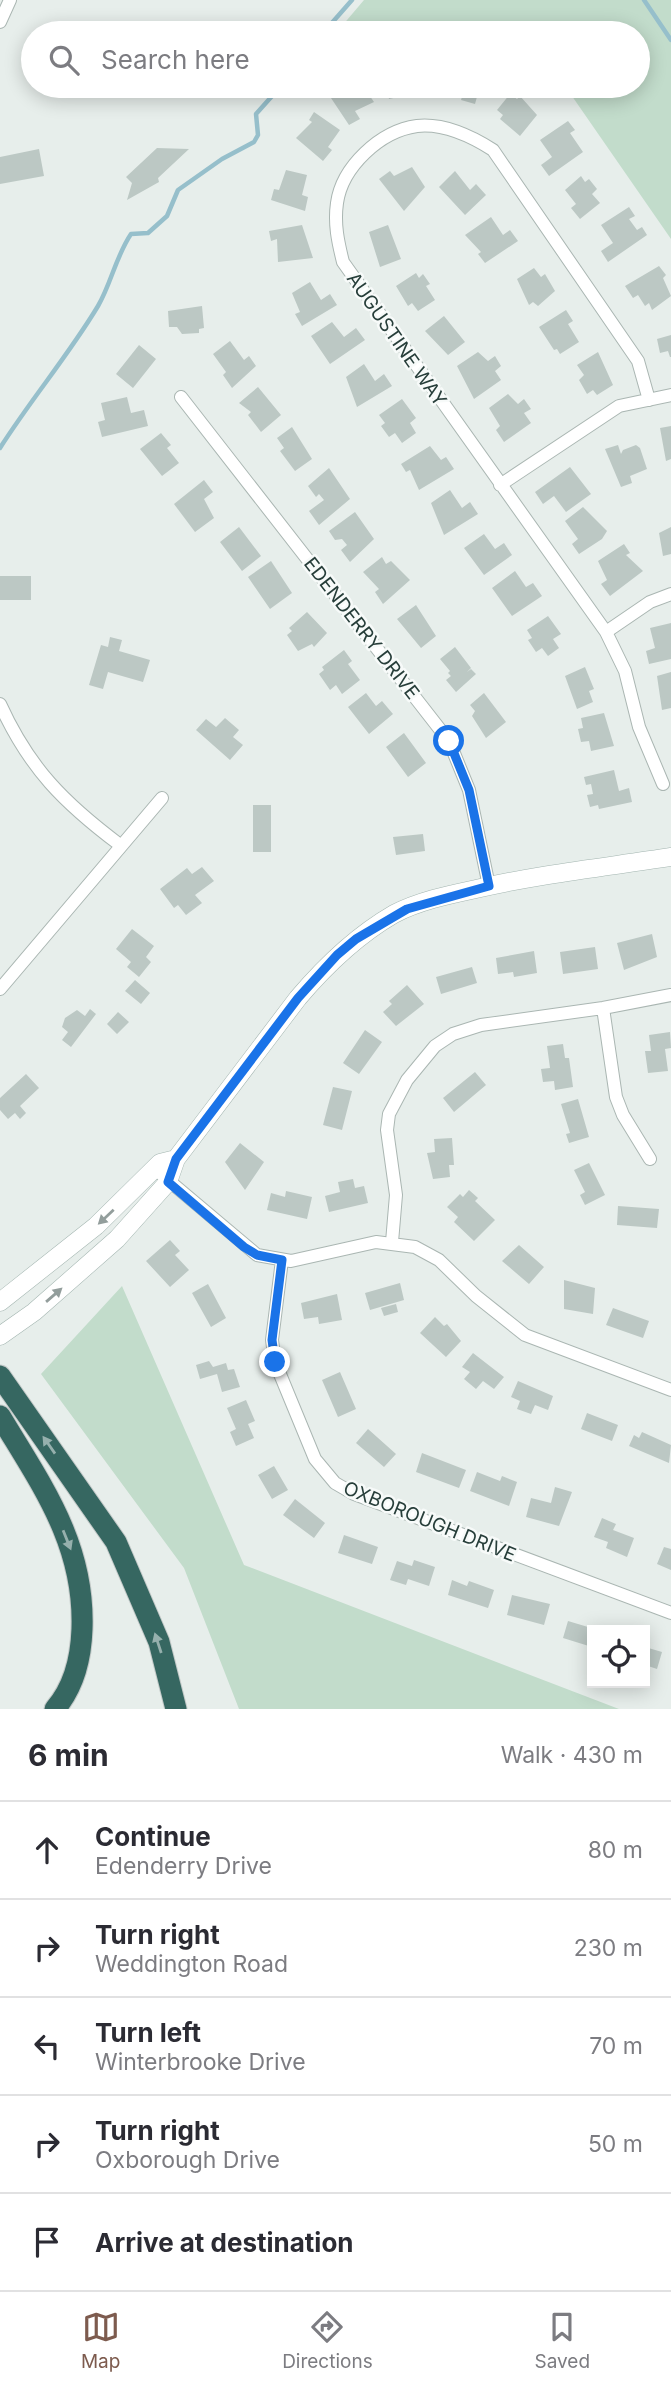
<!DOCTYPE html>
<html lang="en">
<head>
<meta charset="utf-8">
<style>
	:root { --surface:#fff; --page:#f7f7f7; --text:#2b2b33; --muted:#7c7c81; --line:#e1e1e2; --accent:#7d5b4e }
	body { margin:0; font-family:Inter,sans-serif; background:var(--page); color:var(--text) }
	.controls { position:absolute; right:21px; bottom:21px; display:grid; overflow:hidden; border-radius:0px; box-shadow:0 4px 18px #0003 }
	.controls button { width:63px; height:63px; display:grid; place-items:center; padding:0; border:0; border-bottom:2px solid var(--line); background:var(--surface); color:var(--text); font:35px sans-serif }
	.stop { position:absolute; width:21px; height:21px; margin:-16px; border:5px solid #1a73e8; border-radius:50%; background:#fff }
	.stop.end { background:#1a73e8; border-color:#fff; box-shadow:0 2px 7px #0008 }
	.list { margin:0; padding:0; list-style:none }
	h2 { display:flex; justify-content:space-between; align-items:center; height:91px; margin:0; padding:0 28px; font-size:30px }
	h2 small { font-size:23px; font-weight:400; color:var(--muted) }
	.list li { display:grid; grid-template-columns:46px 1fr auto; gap:21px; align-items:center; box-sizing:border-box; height:98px; padding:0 28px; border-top:2px solid var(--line) }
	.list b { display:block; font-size:26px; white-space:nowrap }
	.list p { margin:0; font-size:23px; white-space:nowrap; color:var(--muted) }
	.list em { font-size:23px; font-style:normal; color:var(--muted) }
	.icon { flex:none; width:38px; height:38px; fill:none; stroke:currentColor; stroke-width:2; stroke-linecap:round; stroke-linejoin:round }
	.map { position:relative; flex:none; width:671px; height:1709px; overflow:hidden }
	.search { position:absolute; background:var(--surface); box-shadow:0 4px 18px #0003; left:21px; right:21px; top:21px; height:77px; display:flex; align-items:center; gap:18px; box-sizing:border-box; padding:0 24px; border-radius:38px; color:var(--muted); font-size:26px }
	.sheet { height:581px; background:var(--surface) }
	nav { display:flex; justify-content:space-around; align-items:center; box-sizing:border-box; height:98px; border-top:2px solid var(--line); background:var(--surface); font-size:19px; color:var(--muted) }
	nav a { display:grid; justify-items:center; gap:4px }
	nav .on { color:var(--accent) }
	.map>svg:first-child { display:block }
	.green { fill:#c2dccb }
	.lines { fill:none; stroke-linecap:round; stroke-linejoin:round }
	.stream { stroke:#96bfcb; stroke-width:4.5 }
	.building { fill:#bcc8c4 }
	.minor-casing { stroke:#aab6b2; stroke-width:14 }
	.secondary-casing { stroke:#a3b5b0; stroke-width:19 }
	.motorway-casing { stroke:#c3c9c8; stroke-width:23 }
	.minor { stroke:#fff; stroke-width:12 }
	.secondary { stroke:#fff; stroke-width:18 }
	.motorway { stroke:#366761; stroke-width:21 }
	.oneway { fill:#939e9c }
	.oneway2 { fill:#96b0ad }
	.route { stroke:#1a73e8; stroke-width:9 }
	.labels { text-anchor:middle; stroke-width:5; stroke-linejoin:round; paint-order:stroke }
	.street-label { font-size:19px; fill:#273e3a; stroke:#f7faf9 }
</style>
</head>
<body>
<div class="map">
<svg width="671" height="1709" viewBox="0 0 671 1709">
	<rect width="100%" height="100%" fill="#e7eeeb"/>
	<path class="green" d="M364 0H671V239L565 86H638V33H336Z
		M122 1286 244 1565 619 1709H239L184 1568 41 1374Z"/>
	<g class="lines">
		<path class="stream" d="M644 0 671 40
			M323 33 352 0
			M0 448C31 399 68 356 98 306 111 284 116 256 131 234L148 233 167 216 178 190 222 159 254 142 258 135 256 114 281 86"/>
	</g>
	<path class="building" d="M323 86H363L374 102 355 111 360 119 349 125Z
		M386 86H409L411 94 389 99Z
		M450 86H480L475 104 461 100 464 90Z
		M510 94 517 99 520 96 537 115 520 136 500 119 503 115 497 110Z
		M314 112 340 130 328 147 332 150 323 161 296 138 312 122 309 120Z
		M568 121 575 130 570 133 583 152 549 176 541 165 552 157 540 140Z
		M157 148 189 149 158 178 159 182 127 200 132 183 126 177Z
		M39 149 44 176 0 184V157Z
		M412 167 425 187 404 211 379 179 390 171 394 176Z
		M286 170 307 175 302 195 308 197 305 211 271 200 274 189 279 190Z
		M455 171 470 190 476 184 486 195 465 215 439 187Z
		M581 176 585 182 589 179 597 189 592 194 600 203 580 219 571 208 576 204 565 190Z
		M629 207 635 216 629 219 637 230 642 227 647 235 608 262 601 251 613 243 601 225Z
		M491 217 503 235 510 230 518 241 485 263 478 254 481 252 465 235Z
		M302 225 313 258 278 262 277 239 271 241 269 231Z
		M388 225 401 259 380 267 369 232Z
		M659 266 666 275 663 278 671 296 652 310 649 303 645 306 638 295 633 298 625 286Z
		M534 268 541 277 545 274 555 291 538 306 533 302 529 305 517 279Z
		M416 273 419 278 423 274 430 284 426 286 435 300 418 311 412 303 408 306 396 286Z
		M310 282 321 300 330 294 337 305 302 326 295 314 300 312 292 293Z
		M202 306 204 328 199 329V333L182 334 177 327H169L168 311Z
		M566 310 573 321 568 324 579 342 560 354 557 349 554 350 539 327Z
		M444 316 465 342 448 355 425 331Z
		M332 322 344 337 356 328 365 340 330 364 311 336Z
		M671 335V357H670L668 351 660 353 657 339Z
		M230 341 244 360 249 356 256 366 232 388 223 375 226 372 213 354Z
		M139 345 156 359 133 388 116 374Z
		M478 352 488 361 495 356 501 366 495 371 501 380 474 399 457 366Z
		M598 352 613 385 597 395 593 390 587 394 579 380 584 375 577 365Z
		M364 364 375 381 384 374 392 386 357 407 346 377Z
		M258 387 281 415 261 432 248 415 251 412 239 403Z
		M508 394 518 404 524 399 531 409 524 413 531 423 504 442 496 430 500 426 489 408Z
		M127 397 131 413 144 410 148 426 102 437 98 422 105 420 101 403Z
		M402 399 416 418 410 423 416 433 402 443 395 433 389 437 381 426 385 423 379 415Z
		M671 426V459L666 461 660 428Z
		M292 427 312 459 295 471 280 451 284 448 277 438Z
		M161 433 171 445 167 448 179 463 162 476 140 449Z
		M618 445 621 454 623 450 636 445 640 448 647 469 630 476 632 483 621 487 605 449Z
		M430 446 441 460 446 457 454 469 419 490 410 470 406 472 401 464Z
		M570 467 591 494 566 512 554 496 543 504 535 492Z
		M329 468 350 499 319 525 309 511 324 500 319 494 316 497 308 486Z
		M204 480 213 492 204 499 214 518 195 532 174 504Z
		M450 490 462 508 470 502 478 514 444 535 431 503Z
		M583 507 607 531 602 539 579 554 572 544 578 539 565 521Z
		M355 512 374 539 350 562 341 550 347 545 342 539 335 540 329 531Z
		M239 527 261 556 242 571 220 542Z
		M671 527V554L663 556 659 533Z
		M484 534 495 549 504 543 512 555 484 575 464 548Z
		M624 544 630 553 626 555 643 571 610 596 601 584 607 580 598 561Z
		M382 557 386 564 391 561 410 580 383 604 375 592 379 589 363 572Z
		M271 561 292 593 270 609 248 577Z
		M515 571 526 587 533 583 542 596 512 616 492 588Z
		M0 576H31V600H0Z
		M416 605 436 636 421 648 397 619Z
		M307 612 327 633 314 647 312 644 298 651 287 635 292 631 289 628Z
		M548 616 561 634 553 639 559 648 548 656 542 648 536 652 528 640 532 638 527 630Z
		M671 623V659L649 664 646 651 655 648 650 628Z
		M110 637 122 640 119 651 150 660 143 682 108 672 103 689 89 685 101 645 108 647Z
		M455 647 471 668 467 672 471 669 476 674 456 692 446 680 451 676 448 673 450 671 440 659Z
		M344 650 352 661 348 664 360 680 342 694 336 685 330 690 319 674 324 670 322 667Z
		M585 667 594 689 589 691 593 702 577 709 565 676Z
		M671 672V708L662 710 657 676Z
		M366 693 376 706 382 701 393 714 369 734 348 707Z
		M484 693 506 722 486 738 472 716 475 711 470 705Z
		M604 713 614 746 591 751 589 741 581 742 578 729 583 728 581 718Z
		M225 718 239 730 233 737 243 745 230 760 196 730 206 719 216 727Z
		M404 733 426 763 408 777 386 747Z
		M614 770 619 791 629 788 632 802 599 809 598 805 590 807 587 795 593 794 591 784 586 785 584 777Z
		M253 805H271V852H253Z
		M423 834 425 851 396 855 393 837Z
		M202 867 214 881 195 895 202 903 186 915 178 905 174 908 160 889 187 868 192 874Z
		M132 929 154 946 146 957 151 962 139 977 127 967 131 962 116 949Z
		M652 934 657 957 624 970 617 943Z
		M595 947 598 969 563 974 560 952Z
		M534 951 537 973 514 977 513 972 498 974 496 958Z
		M472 967 477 983 441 994 436 977Z
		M135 980 150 993 141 1004 125 991Z
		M407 985 424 1004 396 1026 383 1012 392 1004 389 1001Z
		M90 1009 96 1014 71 1047 62 1040 68 1032 62 1027 65 1018 77 1010 85 1016Z
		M118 1012 129 1022 117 1034 107 1024Z
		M365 1030 382 1042 359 1074 343 1063Z
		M670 1032 671 1048 665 1049 668 1071 648 1073 645 1051H651L649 1035Z
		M563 1044 565 1058H569L573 1087 555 1090 554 1081 543 1082 541 1069 550 1068 547 1046Z
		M475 1072 486 1085 454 1112 443 1098Z
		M26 1074 39 1088 20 1106 26 1113 20 1119 15 1113 8 1119 0 1110V1098Z
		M333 1087 352 1091 342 1130 323 1125Z
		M578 1099 589 1137 569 1143 566 1134 570 1133 561 1104Z
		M452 1138 454 1165H449L450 1177 433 1179 427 1153 435 1152 434 1139Z
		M240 1143 264 1162 245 1190 225 1162Z
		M589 1163 605 1195 585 1205 580 1195 585 1192 574 1170Z
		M353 1179 355 1188 364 1186 368 1203 329 1212 325 1196 340 1192 338 1182Z
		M469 1190 478 1198 475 1201 495 1220 474 1241 454 1222 458 1217 447 1207 460 1194 463 1197Z
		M286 1191 312 1197 307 1219 267 1210 271 1193 285 1197Z
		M618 1206 659 1209 657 1228 617 1225Z
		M170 1240 180 1251 175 1255 189 1270 170 1287 146 1261Z
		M519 1245 544 1267 529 1284 502 1261Z
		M564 1280 595 1288 593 1314 564 1309Z
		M400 1283 404 1300 370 1310 365 1293Z
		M208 1284 226 1318 211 1327 192 1293Z
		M337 1294 342 1320 319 1324 318 1317 304 1319 301 1303Z
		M396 1304 398 1312 384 1316 381 1308Z
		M613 1308 649 1321 643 1338 606 1325Z
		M435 1317 444 1326 447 1324 461 1341 446 1357 420 1333Z
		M473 1353 504 1377 494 1389 483 1381 476 1389 464 1379 470 1372 462 1367Z
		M209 1361 213 1367 226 1363 228 1370 234 1369 240 1387 222 1392 217 1374 200 1379 196 1365Z
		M340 1372 356 1409 338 1417 322 1380Z
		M518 1381 553 1396 548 1410 535 1405 531 1414 517 1409 520 1401 511 1397Z
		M246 1400 255 1421 248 1424 254 1438 236 1446 230 1432 236 1429 227 1408Z
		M587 1413 618 1425 612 1441 581 1429Z
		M368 1429 396 1454 384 1467 356 1443Z
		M642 1432 671 1445 669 1463 629 1446 634 1435 639 1438Z
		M422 1453 466 1470 459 1488 416 1472Z
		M274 1466 288 1490 272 1499 258 1475Z
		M477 1472 500 1481 502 1476 517 1482 509 1506 470 1491Z
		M555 1487 572 1492 559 1526 526 1517 531 1498 551 1503Z
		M295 1499 325 1523 314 1538 283 1515Z
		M602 1518 616 1524 613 1530 634 1538 627 1557 606 1548 608 1542 594 1537Z
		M344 1535 378 1547 372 1564 338 1553Z
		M664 1547 671 1549V1570L657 1564Z
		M414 1560 435 1567 429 1586 408 1579 406 1585 390 1580 397 1561 412 1566Z
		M452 1580 467 1586 469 1581 494 1590 488 1608 448 1595Z
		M512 1595 550 1604 544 1625 507 1615Z
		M568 1621 598 1630H592V1647L563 1638Z
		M645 1647 662 1652 657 1669 645 1665Z"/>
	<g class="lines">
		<g class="minor-casing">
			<path id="minor" d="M0 22 10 0
				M181 397 449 741 469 790 489 886
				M649 400 638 361 493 150C471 136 444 123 417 126 380 131 342 167 337 203 334 224 338 242 343 262L606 632 625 671 639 727 663 784
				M500 485 619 406 671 395
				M606 632 650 602 671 594
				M0 704C29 768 64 803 120 845
				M0 989 162 798
				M603 1008 616 1097 623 1115 650 1159
				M155 1169 257 1255 291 1261 376 1242 415 1247 439 1260 476 1296 525 1335 671 1390
				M392 1242 396 1195 387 1130 389 1114 407 1080 435 1046 453 1034 481 1025 603 1008 671 995
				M282 1260 272 1340 275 1362 315 1459 335 1483 354 1494 671 1613"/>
		</g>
		<g class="secondary-casing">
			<path id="secondary" d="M0 1302 96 1226 160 1163 176 1159
				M0 1336 34 1312 117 1239 168 1182 176 1159 298 998C326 965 356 936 394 914 419 901 448 895 476 889 540 874 606 867 671 857"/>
		</g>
		<g class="motorway-casing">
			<path id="motorway" d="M0 1376 116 1542 159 1642 176 1709
				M0 1416C42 1486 85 1544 82 1629 81 1658 74 1687 55 1709"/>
		</g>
		<use href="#minor" class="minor"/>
		<use href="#secondary" class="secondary"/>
		<use href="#motorway" class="motorway"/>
	</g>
	<defs><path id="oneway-solid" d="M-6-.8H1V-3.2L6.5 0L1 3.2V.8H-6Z" transform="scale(1.75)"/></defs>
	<g class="oneway">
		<use href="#oneway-solid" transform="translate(106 1217) rotate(137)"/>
		<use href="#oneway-solid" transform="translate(54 1295) rotate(-41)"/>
	</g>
	<g class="oneway2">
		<use href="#oneway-solid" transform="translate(49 1445) rotate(-125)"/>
		<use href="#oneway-solid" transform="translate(67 1540) rotate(68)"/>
		<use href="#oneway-solid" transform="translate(158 1643) rotate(-108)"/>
	</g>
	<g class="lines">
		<path class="route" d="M275 1362 272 1340 282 1260 257 1255 244 1247 168 1182 176 1159 298 998 337 955 356 939 407 909 489 886 469 790 449 741"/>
	</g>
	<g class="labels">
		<g class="street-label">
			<text transform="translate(397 339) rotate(55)" y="7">AUGUSTINE WAY</text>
			<text transform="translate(362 628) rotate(52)" y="7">EDENDERRY DRIVE</text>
			<text transform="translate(430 1521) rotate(22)" y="7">OXBOROUGH DRIVE</text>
		</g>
	</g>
</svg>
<div class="controls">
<button><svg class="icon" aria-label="locate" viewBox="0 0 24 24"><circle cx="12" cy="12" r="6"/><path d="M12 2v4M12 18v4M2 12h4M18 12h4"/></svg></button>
</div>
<div class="stop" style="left:449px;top:741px"></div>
<div class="stop end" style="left:275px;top:1362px"></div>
<div class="search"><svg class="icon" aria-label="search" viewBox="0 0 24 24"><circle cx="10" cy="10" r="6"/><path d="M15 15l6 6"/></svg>Search here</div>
</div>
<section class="sheet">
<h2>6 min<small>Walk · 430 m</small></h2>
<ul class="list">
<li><svg class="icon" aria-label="ahead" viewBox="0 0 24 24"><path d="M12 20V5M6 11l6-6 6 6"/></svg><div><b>Continue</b><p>Edenderry Drive</p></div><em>80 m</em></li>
<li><svg class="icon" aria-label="right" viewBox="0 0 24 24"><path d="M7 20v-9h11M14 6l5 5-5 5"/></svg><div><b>Turn right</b><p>Weddington Road</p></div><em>230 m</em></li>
<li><svg class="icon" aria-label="left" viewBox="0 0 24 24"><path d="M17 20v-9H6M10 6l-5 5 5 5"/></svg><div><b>Turn left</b><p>Winterbrooke Drive</p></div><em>70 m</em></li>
<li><svg class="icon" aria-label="right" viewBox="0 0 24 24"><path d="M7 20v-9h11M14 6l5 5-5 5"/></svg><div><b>Turn right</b><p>Oxborough Drive</p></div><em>50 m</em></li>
<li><svg class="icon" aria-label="arrive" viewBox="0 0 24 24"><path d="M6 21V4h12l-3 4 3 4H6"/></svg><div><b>Arrive at destination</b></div></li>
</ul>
</section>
<nav>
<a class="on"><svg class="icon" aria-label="map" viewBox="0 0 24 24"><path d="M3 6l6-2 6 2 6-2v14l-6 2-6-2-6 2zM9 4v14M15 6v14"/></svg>Map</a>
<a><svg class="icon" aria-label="directions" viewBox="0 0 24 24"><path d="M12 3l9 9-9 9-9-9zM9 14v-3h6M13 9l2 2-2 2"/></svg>Directions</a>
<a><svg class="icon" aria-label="saved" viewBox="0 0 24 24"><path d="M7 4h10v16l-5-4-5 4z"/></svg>Saved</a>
</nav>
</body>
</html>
